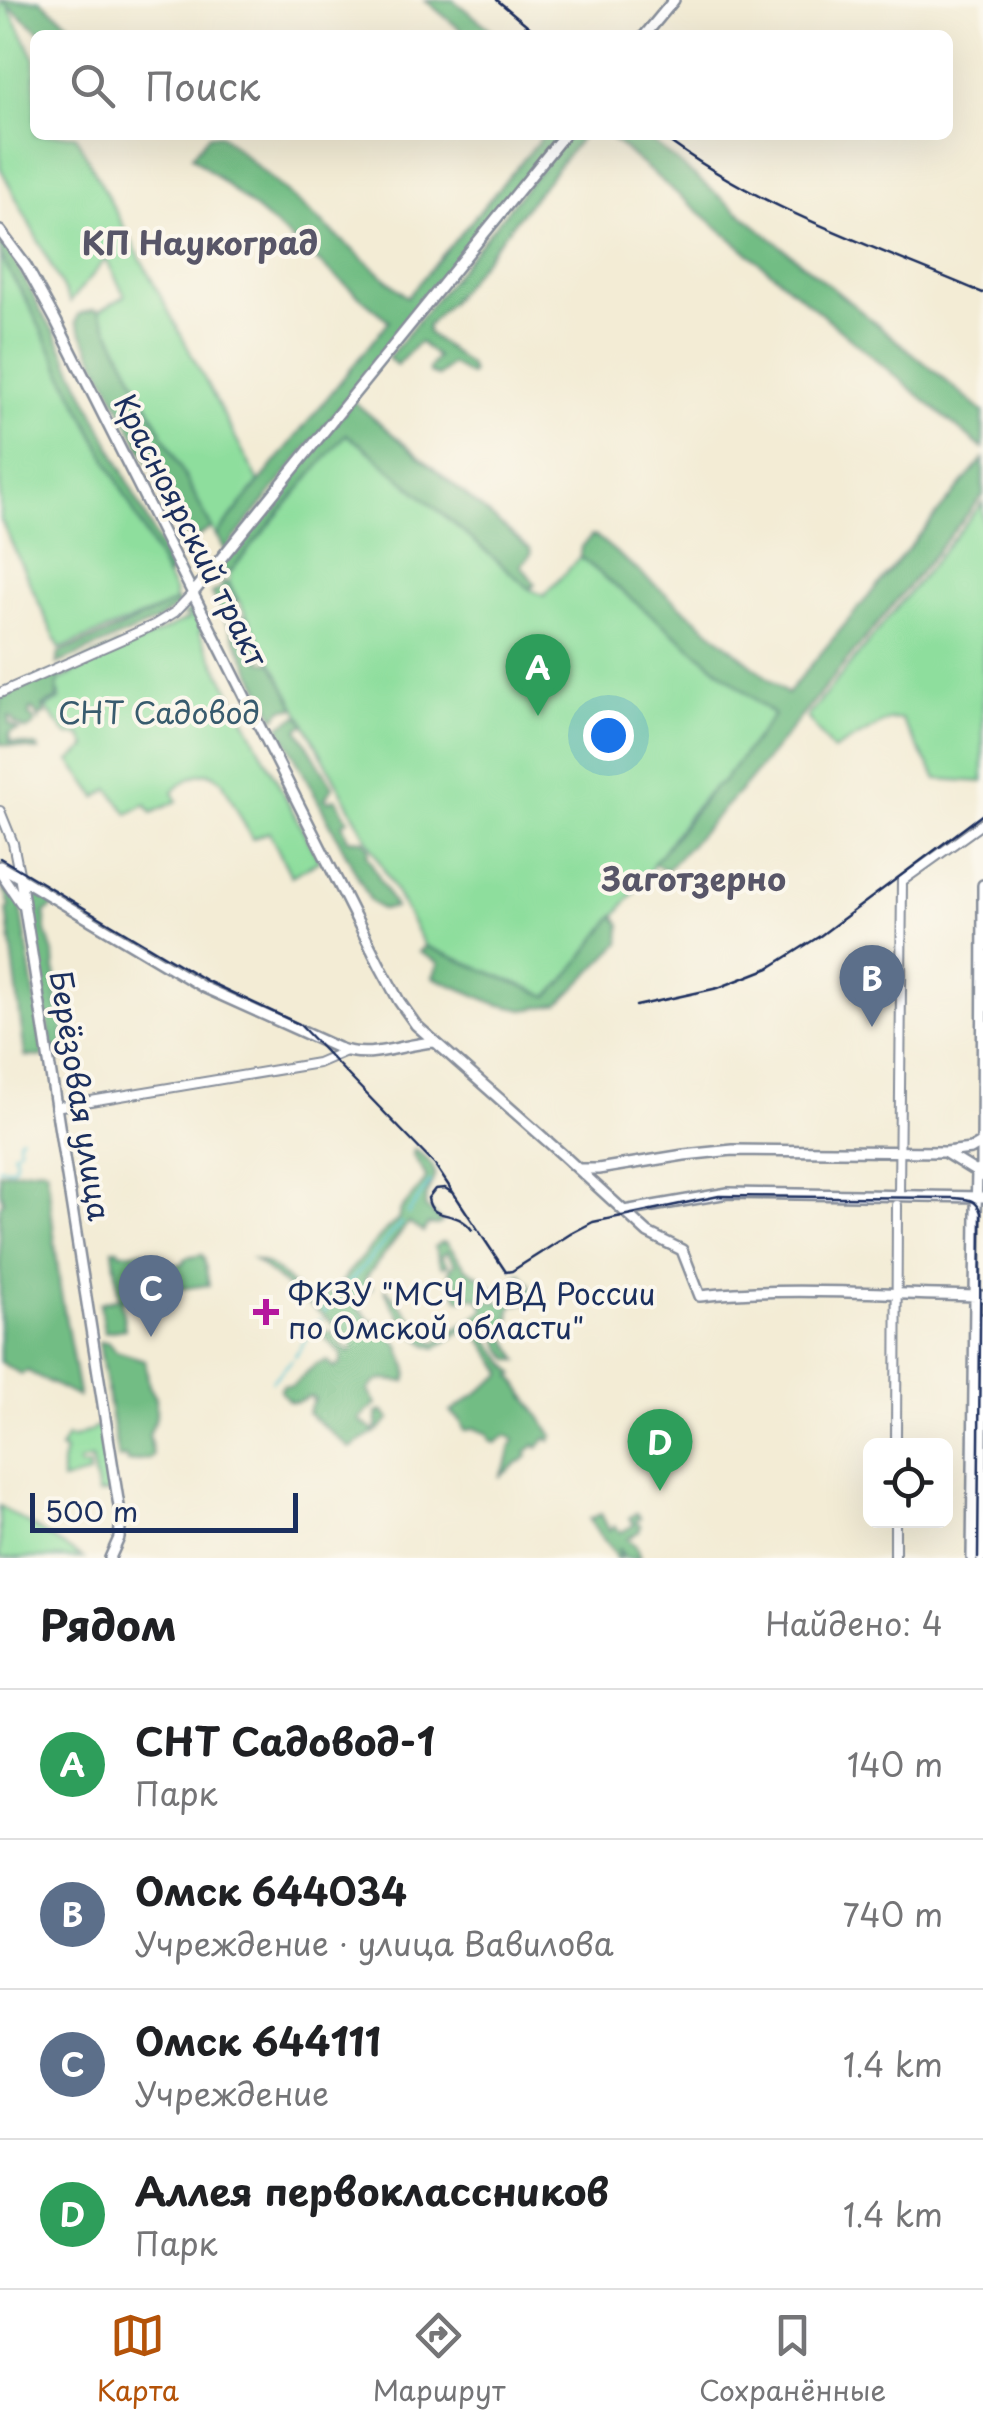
<!DOCTYPE html>
<html lang="ru">
<head>
<meta charset="utf-8">
<style>
	:root { --surface:#fff; --page:#f2f2f2; --text:#202124; --muted:#757577; --line:#e0e0e0; --accent:#b45309 }
	body { margin:0; font-family:"Playpen Sans",sans-serif; background:var(--page); color:var(--text) }
	.controls { position:absolute; right:30px; bottom:30px; display:grid; overflow:hidden; border-radius:15px; box-shadow:0 10px 40px #0002 }
	.controls button { width:90px; height:90px; display:grid; place-items:center; padding:0; border:0; border-bottom:2px solid var(--line); background:var(--surface); color:var(--text); font:50px sans-serif }
	.scale { position:absolute; left:30px; bottom:25px; width:268px; box-sizing:border-box; padding-left:10px; border:5px solid #1b2f5e; border-top:0; font-size:28px; line-height:35px; white-space:nowrap; color:#1b2f5e; -webkit-text-stroke:8px #fbf7ec; paint-order:stroke }
	.you { position:absolute; left:608px; top:735px; width:35px; height:35px; margin:-25px; border:8px solid #fff; border-radius:50%; background:#1a73e8; box-shadow:0 0 0 15px #1a73e833 }
	.badge { display:grid; place-items:center; width:65px; height:65px; border-radius:50%; background:var(--accent); color:#fff; font-size:32px; font-weight:700 }
	.pin { position:absolute; translate:-50% -82px; filter:drop-shadow(0 2px 5px #0008) }
	.pin::after { content:''; position:absolute; top:52px; width:35px; height:30px; background:inherit; clip-path:polygon(0 0,100% 0,50% 100%) }
	.list { margin:0; padding:0; list-style:none }
	h2 { display:flex; justify-content:space-between; align-items:center; height:130px; margin:0; padding:0 40px; font-size:42px }
	h2 small { font-size:32px; font-weight:400; color:var(--muted) }
	.list li { display:grid; grid-template-columns:65px 1fr auto; gap:30px; align-items:center; box-sizing:border-box; height:150px; padding:0 40px; border-top:2px solid var(--line) }
	.list b { display:block; font-size:38px; white-space:nowrap }
	.list p { margin:0; font-size:32px; white-space:nowrap; color:var(--muted) }
	.list em { font-size:32px; font-style:normal; color:var(--muted) }
	.icon { flex:none; width:55px; height:55px; fill:none; stroke:currentColor; stroke-width:2; stroke-linecap:round; stroke-linejoin:round }
	.map { position:relative; flex:none; width:983px; height:1558px; overflow:hidden }
	.search { position:absolute; background:var(--surface); box-shadow:0 10px 40px #0002; left:30px; right:30px; top:30px; height:110px; display:flex; align-items:center; gap:25px; box-sizing:border-box; padding:0 35px; border-radius:15px; color:var(--muted); font-size:38px }
	.sheet { height:730px; background:var(--surface) }
	nav { display:flex; justify-content:space-around; align-items:center; box-sizing:border-box; height:140px; border-top:2px solid var(--line); background:var(--surface); font-size:28px; color:var(--muted) }
	nav a { display:grid; justify-items:center; gap:5px }
	nav .on { color:var(--accent) }
	.map>svg:first-child { display:block }
	.green { fill:#8ede9d; stroke:#54867e; stroke-width:2.5 }
	.forest { fill:#72bd84; stroke:#467671; stroke-width:2.5 }
	.lines { fill:none; stroke-linecap:round; stroke-linejoin:round }
	.stream { stroke:#59c5d3; stroke-width:2.5 }
	.tertiary-casing { stroke:#878e9a; stroke-width:12 }
	.secondary-casing { stroke:#878e9a; stroke-width:14 }
	.tertiary { stroke:#fff; stroke-width:8 }
	.secondary { stroke:#fff; stroke-width:9 }
	.tram { stroke:#1b2f5e; stroke-width:2.5 }
	.rail { stroke:#1b2f5e; stroke-width:2.5 }
	.poi-dot { fill:#b5179e; stroke:#fbf7ec; stroke-width:4 }
	.labels { text-anchor:middle; stroke-width:8; stroke-linejoin:round; paint-order:stroke }
	.street-label { font-size:30px; fill:#1b2f5e; stroke:#fbf7ec }
	.park-label { font-size:30px; fill:#385b6e; stroke:#fbf7ec }
	.poi-label { font-size:30px; fill:#1b2f5e; stroke:#fbf7ec; text-anchor:start }
	.neighbourhood-label { font-size:32px; font-weight:bold; fill:#585668; stroke:#fbf7ec }
</style>
</head>
<body>
<div class="map">
<svg width="983" height="1558" viewBox="0 0 983 1558">
	<rect width="100%" height="100%" fill="#fbf7ec"/>
	<filter id="ink" filterUnits="userSpaceOnUse"><feTurbulence type="fractalNoise" baseFrequency=".01" numOctaves="2"/><feDisplacementMap in="SourceGraphic" scale="20" xChannelSelector="R" yChannelSelector="G"/><feConvolveMatrix kernelMatrix="1 2 1 2 8 2 1 2 1" color-interpolation-filters="sRGB"/></filter>
	<filter id="wash" filterUnits="userSpaceOnUse"><feTurbulence type="fractalNoise" baseFrequency=".0048" numOctaves="4" result="noise"/><feDisplacementMap in="SourceGraphic" scale="40" xChannelSelector="R" yChannelSelector="G"/><feGaussianBlur stdDeviation="2.25" result="paint"/><feColorMatrix in="noise" values="0 0 0 0 0 0 0 0 0 0 0 0 0 0 0 0 0 1.4 0 .05"/><feComposite in="paint" operator="in"/></filter>
	<g filter="url(#wash)">
		<rect width="100%" height="100%" fill="#f3ecd5"/>
		<path class="green" d="M0 0 7 5 35 59V135H75L259 482 216 536 99 311 125 296 106 259 70 302 0 167Z
			M0 256 23 293 175 593V603L60 649 0 518Z
			M345 434 363 446 530 589 544 596 580 557 774 715 722 783C696 796 658 861 639 886 613 919 587 952 561 985L548 996 425 946 229 583 230 572Z
			M983 502V782L937 779 901 719 888 720 833 751 807 717Z
			M192 610 202 630 199 632 319 861 291 876 269 832 252 839 222 781C207 764 186 778 173 792L177 801 152 813 146 804 128 814 109 789 97 797 70 761 87 747 81 735H67L45 707 60 700 55 682 190 618 188 615H183Z
			M100 1426 111 1492 98 1494 91 1459 79 1462 80 1467 88 1466 89 1475 62 1481V1463L65 1451 60 1449 67 1436 71 1439Z
			M0 1506 83 1558H0Z"/>
		<path class="forest" d="M1 0H40L84 35H44Z
			M425 0H453L498 35H467Z
			M209 135H221L407 297 544 135H559L225 550 217 535 389 321 192 156Z
			M568 135H583L452 300 427 326 428 333 469 365 472 372 470 375 451 364 438 376 429 373V369L437 357 421 343H418L397 365 388 358Z
			M607 135H644L938 374 983 412V449Z
			M0 242H4L33 294 40 310 55 333 172 571 169 575H167C120 486 73 396 29 305 19 284 0 266 0 242Z
			M94 309 99 311 209 523 211 528 193 540 187 537 76 322 79 314Z
			M353 401 530 549 531 554 521 565 535 584 530 589 363 446 346 434 230 572 226 571 215 575 213 572Z
			M983 459V495L746 784 667 870 653 864 714 787 722 783 774 715 580 557 581 548 591 536 597 537 787 694Z
			M223 581 227 583 237 600 233 604 241 618 246 616 266 652 260 661 272 663 296 708 283 709 275 718 212 593 221 588Z
			M177 601 179 602V605L155 622 57 664 59 653 108 634Z
			M118 645 121 651 60 675 57 689V699L43 706 45 714 40 715 39 720 34 710 30 709 29 716 34 720 35 725 27 730 14 723 13 719 9 717V725L19 730 9 733 10 742 38 747 39 751 0 744V698Z
			M300 715 305 724 298 729 333 787 325 798 328 801 336 799 348 820 342 823 348 839 364 840 369 849 367 855 395 908 381 909 371 902 279 726Z
			M29 889 55 905 45 913 46 931 54 957 58 1009 64 1016C62 1031 65 1045 62 1059L57 1061 54 1058C44 1003 33 946 29 889Z
			M3 890 13 892 21 906 44 1057 25 1056 7 909 10 908 7 895Z
			M615 915 621 925 620 943 559 1004 524 1010 496 1004 433 977 439 963 419 952 425 946 548 996 561 985Z
			M414 1149C452 1176 425 1178 425 1207L442 1222 437 1225 428 1224 423 1232 408 1223 365 1279 366 1285 372 1287 357 1306 373 1323 377 1320 400 1347C401 1359 412 1366 406 1381 389 1384 381 1371 368 1391L376 1404 360 1418V1421L374 1431 377 1427V1413L382 1411 390 1419 378 1431 350 1448 308 1413 314 1398 309 1396 297 1402 289 1401 280 1390 283 1385 290 1386 294 1384 316 1364 328 1361 334 1368 341 1363 342 1354 325 1338 324 1333 327 1331H330L349 1352 353 1348 352 1344 331 1322 254 1260C283 1265 296 1298 322 1305L323 1294H332L337 1290 348 1273 388 1228 398 1220 400 1211 425 1181 426 1176 413 1155Z
			M40 1168 46 1169 47 1172 60 1288 79 1393 78 1397 27 1371 21 1374 0 1362V1207L3 1201 0 1190V1173Z
			M442 1242 447 1243 466 1268 484 1280 496 1291 494 1296 482 1295 485 1300 499 1302 515 1296 510 1285 516 1281V1276L521 1274 530 1284 534 1299 530 1302 512 1305 509 1314 511 1317 507 1322 510 1333 504 1335 519 1360H511C498 1344 499 1346 498 1327L489 1323 487 1327 492 1336 489 1341 515 1374 512 1376 553 1436 550 1441 546 1438 538 1448 535 1445 526 1452 528 1456 499 1477 507 1463 511 1446 515 1440 506 1435 495 1443 490 1441 488 1434 474 1428 465 1431 460 1420 451 1412 502 1375 503 1372 471 1325 436 1348C417 1344 392 1309 385 1290V1288L435 1343 484 1310C484 1303 478 1299 472 1297L460 1300 453 1289 458 1286 449 1273 450 1268 455 1264 447 1252 441 1256 448 1265 442 1267C437 1260 438 1253 434 1247Z
			M113 1249H119L120 1253 145 1251 146 1256 151 1257 154 1267 157 1268 183 1264 186 1258 202 1255 204 1258 209 1285 178 1289H175L171 1282 155 1280 150 1282 153 1295 121 1300 125 1329 104 1332 100 1303 119 1298Z
			M99 1342H107L116 1351 145 1360 149 1386 156 1398V1417L149 1435 153 1455 151 1458 127 1462 126 1457 118 1458Z
			M636 1513 640 1518 636 1521 641 1526 639 1531 627 1539 636 1546 640 1558H625L618 1548 621 1558H616C610 1543 595 1534 590 1519L601 1514 609 1530 614 1526 621 1532 634 1525 629 1518Z"/>
		<g class="lines">
			<path class="stream" d="M0 1168H12L15 1165 16 1157 13 1153 19 1149 18 1140 21 1137
				M408 1214 430 1182
				M324 1312 401 1223
				M295 1356 320 1319
				M272 1381 292 1360"/>
		</g>
	</g>
	<g filter="url(#ink)">
		<g class="lines">
			<g class="tertiary-casing">
				<path id="tertiary" d="M0 693 154 625 175 612 193 593
					M0 811 13 843 20 878
					M55 1107 318 1063 346 1051
					M899 1195 902 881 983 823
					M896 1446 897 1205
					M895 1558V1520"/>
			</g>
			<g class="secondary-casing">
				<path id="secondary" d="M645 35 674 0
					M0 231 26 266 56 321 380 966 399 1001 416 1025 563 1155 648 1233 682 1250 700 1296C792 1286 890 1295 983 1296
					M193 593 564 135
					M0 866 203 987 338 1048C371 1061 401 1044 434 1042
					M0 872 21 903
					M20 878 121 1519 119 1538 110 1558
					M946 1152 971 1149 981 1143
					M579 1169H598L684 1155 733 1150 944 1152 983 1176
					M982 1172 983 885
					M624 1211 728 1193 983 1197
					M972 1558 976 1213 977 1172 979 1170
					M981 1558 983 1319"/>
			</g>
			<use href="#tertiary" class="tertiary"/>
			<use href="#secondary" class="secondary"/>
			<path class="tram" d="M0 858 207 981 299 1024 435 1165 506 1272 512 1271 572 1233 593 1222 719 1196 953 1198C966 1199 977 1198 981 1213L978 1558
				M454 1194 445 1188 435 1189 428 1198C431 1223 455 1207 472 1230"/>
			<path class="rail" d="M497 0 539 35
				M661 135C756 208 874 246 983 293
				M636 1006 718 988 769 968 820 936 983 814"/>
		</g>
	</g>
	<path class="poi-dot" d="M261 1297h10v10h10v10h-10v10h-10v-10h-10v-10h10z"/>
	<g class="labels">
		<g class="street-label">
			<text transform="translate(190 531) rotate(63)" y="10">Красноярский тракт</text>
			<text transform="translate(79 1096) rotate(81)" y="10">Берёзовая улица</text>
		</g>
		<g class="park-label">
			<text x="159" y="724">СНТ Садовод</text>
		</g>
		<g class="poi-label">
			<text x="288" y="1305">ФКЗУ "МСЧ МВД России<tspan x="288" dy="34">по Омской области"</tspan></text>
		</g>
		<g class="neighbourhood-label">
			<text x="200" y="255">КП Наукоград</text>
			<text x="694" y="891">Заготзерно</text>
		</g>
	</g>
</svg>
<div class="controls">
<button><svg class="icon" aria-label="locate" viewBox="0 0 24 24"><circle cx="12" cy="12" r="6"/><path d="M12 2v4M12 18v4M2 12h4M18 12h4"/></svg></button>
</div>
<div class="scale">500 m</div>
<div class="you"></div>
<div class="pin badge" style="left:538px;top:716px;background:#2e9e5b">A</div>
<div class="pin badge" style="left:872px;top:1027px;background:#5c6f8a">B</div>
<div class="pin badge" style="left:151px;top:1337px;background:#5c6f8a">C</div>
<div class="pin badge" style="left:660px;top:1491px;background:#2e9e5b">D</div>
<div class="search"><svg class="icon" aria-label="search" viewBox="0 0 24 24"><circle cx="10" cy="10" r="6"/><path d="M15 15l6 6"/></svg>Поиск</div>
</div>
<section class="sheet">
<h2>Рядом<small>Найдено: 4</small></h2>
<ul class="list">
<li><span class="badge" style="background:#2e9e5b">A</span><div><b>СНТ Садовод-1</b><p>Парк</p></div><em>140 m</em></li>
<li><span class="badge" style="background:#5c6f8a">B</span><div><b>Омск 644034</b><p>Учреждение · улица Вавилова</p></div><em>740 m</em></li>
<li><span class="badge" style="background:#5c6f8a">C</span><div><b>Омск 644111</b><p>Учреждение</p></div><em>1.4 km</em></li>
<li><span class="badge" style="background:#2e9e5b">D</span><div><b>Аллея первоклассников</b><p>Парк</p></div><em>1.4 km</em></li>
</ul>
</section>
<nav>
<a class="on"><svg class="icon" aria-label="map" viewBox="0 0 24 24"><path d="M3 6l6-2 6 2 6-2v14l-6 2-6-2-6 2zM9 4v14M15 6v14"/></svg>Карта</a>
<a><svg class="icon" aria-label="directions" viewBox="0 0 24 24"><path d="M12 3l9 9-9 9-9-9zM9 14v-3h6M13 9l2 2-2 2"/></svg>Маршрут</a>
<a><svg class="icon" aria-label="saved" viewBox="0 0 24 24"><path d="M7 4h10v16l-5-4-5 4z"/></svg>Сохранённые</a>
</nav>
</body>
</html>
